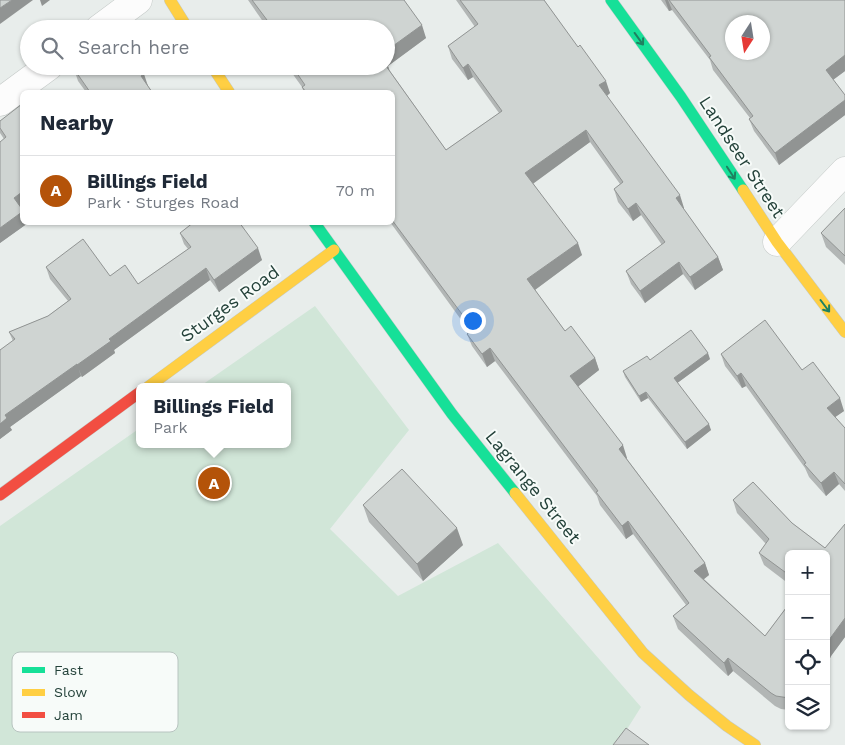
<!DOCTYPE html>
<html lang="en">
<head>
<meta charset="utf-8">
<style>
	:root { --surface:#fff; --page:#f6f6f7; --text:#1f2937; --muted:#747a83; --line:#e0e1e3; --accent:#b45309 }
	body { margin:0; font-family:"Work Sans",sans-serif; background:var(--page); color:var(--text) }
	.controls { position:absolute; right:15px; bottom:15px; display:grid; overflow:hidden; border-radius:8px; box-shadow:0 1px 4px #0004 }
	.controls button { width:45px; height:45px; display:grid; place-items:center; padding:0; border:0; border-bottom:1px solid var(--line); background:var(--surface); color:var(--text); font:25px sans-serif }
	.compass { position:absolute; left:725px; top:15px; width:45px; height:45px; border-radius:50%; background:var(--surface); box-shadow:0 1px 4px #0004; rotate:192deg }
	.you { position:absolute; left:472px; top:320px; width:18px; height:18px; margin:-12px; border:4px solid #fff; border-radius:50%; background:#1a73e8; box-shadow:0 0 0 8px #1a73e833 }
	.badge { display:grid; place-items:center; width:32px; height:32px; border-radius:50%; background:var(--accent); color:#fff; font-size:16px; font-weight:700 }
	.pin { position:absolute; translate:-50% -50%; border:2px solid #fff; box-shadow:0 1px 5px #0006 }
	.popup { position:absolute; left:136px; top:383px; width:155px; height:65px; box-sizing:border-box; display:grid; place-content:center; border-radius:8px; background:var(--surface); filter:drop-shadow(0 1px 4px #0005); font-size:16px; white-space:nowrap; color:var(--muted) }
	.popup b { font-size:19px; color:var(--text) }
	.popup::after { content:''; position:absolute; left:50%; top:100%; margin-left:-10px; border:10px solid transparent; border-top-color:var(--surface) }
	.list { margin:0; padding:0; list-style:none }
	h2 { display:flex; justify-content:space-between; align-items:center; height:65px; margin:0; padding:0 20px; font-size:21px }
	h2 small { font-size:16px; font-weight:400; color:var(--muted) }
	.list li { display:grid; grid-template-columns:32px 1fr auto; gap:15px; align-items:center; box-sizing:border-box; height:70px; padding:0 20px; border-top:1px solid var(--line) }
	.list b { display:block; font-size:19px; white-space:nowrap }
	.list p { margin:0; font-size:16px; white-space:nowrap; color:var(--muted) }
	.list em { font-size:16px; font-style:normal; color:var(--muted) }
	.icon { flex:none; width:28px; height:28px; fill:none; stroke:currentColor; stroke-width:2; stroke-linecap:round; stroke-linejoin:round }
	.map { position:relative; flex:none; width:845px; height:745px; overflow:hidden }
	.search { position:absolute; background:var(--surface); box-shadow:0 1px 4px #0004; left:20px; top:20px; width:375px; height:55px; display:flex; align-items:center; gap:12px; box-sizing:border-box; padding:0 18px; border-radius:28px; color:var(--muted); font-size:19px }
	.panel { position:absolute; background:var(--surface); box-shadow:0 1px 4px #0004; left:20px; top:90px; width:375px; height:135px; border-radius:8px }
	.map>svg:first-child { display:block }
	.green { fill:#d1e6d8 }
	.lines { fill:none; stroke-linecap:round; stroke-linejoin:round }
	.street-casing { stroke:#c5cac8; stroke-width:29 }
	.fast-casing { stroke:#c3cbc8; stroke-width:12 }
	.slow-casing { stroke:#c3cbc8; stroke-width:12 }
	.jam-casing { stroke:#c3cbc8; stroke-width:12 }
	.street { stroke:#fcfcfc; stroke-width:28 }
	.fast { stroke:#16e098; stroke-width:11 }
	.slow { stroke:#ffcf43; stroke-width:11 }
	.jam { stroke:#f24e42; stroke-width:11 }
	.wall { fill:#b2b6b5 }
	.shaded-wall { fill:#919493 }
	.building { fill:#cfd4d2; stroke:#919493; fill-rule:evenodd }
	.oneway { stroke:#1e8160 }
	.labels { text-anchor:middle; stroke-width:4; stroke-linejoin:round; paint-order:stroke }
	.street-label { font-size:18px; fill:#24423a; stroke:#f7fbf9 }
	.key { fill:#f7fbf9; stroke:#b8c4c0; stroke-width:1 }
	.key-label { font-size:14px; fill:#24423a }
</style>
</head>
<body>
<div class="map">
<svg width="845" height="745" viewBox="0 0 845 745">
	<rect width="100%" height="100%" fill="#e8edeb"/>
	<path class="green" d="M315 306 409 430 330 529 398 596 498 543 641 707 617 745H0V526L140 428V444H288V387H199Z"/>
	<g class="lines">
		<g class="street-casing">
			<path id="street" d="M99 29 138 0
				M0 102 49 66
				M777 242 845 171"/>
		</g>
		<g class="fast-casing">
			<path id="fast" d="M611 0 681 97 743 190
				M314 222 452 414 515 493"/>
		</g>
		<g class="slow-casing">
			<path id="slow" d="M170 0 188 29
				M212 66 229 92
				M743 190 777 242 845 332
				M148 387 334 250
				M515 493 643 653 689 695 727 726 755 745"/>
		</g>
		<g class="jam-casing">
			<path id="jam" d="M0 495 140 392"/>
		</g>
		<use href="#street" class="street"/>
		<use href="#fast" class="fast"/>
		<use href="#slow" class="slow"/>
		<use href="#jam" class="jam"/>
	</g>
	<path class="wall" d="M248 0H404L426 38 388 66 390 71 446 150 499 113 473 77 468 80 452 59 448 46 475 27 456 0H544L610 93 607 96 684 208H683L718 257 723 270 695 290 683 274 645 303 631 284 626 271 662 245 641 215 633 221 618 202 614 189 620 184 590 142 533 183 582 255 535 290 565 331 595 358 599 370 578 386 627 458V459L705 563 709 575 704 579 765 636 789 604V710L781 709 775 706 733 671 728 676 678 629 673 616 686 605 633 534 626 539 600 505 597 496 495 361 487 367 472 346 467 334 470 332 390 222H392V92H304L302 87 287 66H386V29H263L262 24 264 23Z
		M661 0H845V71L833 80 845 95V115L779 165 754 131 749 119 750 118 713 70 710 60 672 10 669 11Z
		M74 69 148 86 152 92H86L78 81Z
		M22 104V208L28 223 0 243 4 139 0 133V121Z
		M845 208V265L826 247 821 233Z
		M192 222H239L262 260 219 292 210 280 114 350 115 353 82 377 81 376 10 427 12 430 0 439V350L13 341 9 332 48 316 68 301 50 279 46 267 110 276 138 284 188 249 184 244 180 233 192 224Z
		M721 354 802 370 844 411 835 417 845 428V491L839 484 826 496 809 477 805 468 746 386 742 388 725 366Z
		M710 359 677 383 711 430 687 449 648 398 641 402 625 377 623 371 650 360Z
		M753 482 792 523 825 548 845 524V637L831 656 826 667V554H789V584L764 565 759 553 766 544 737 513 733 500Z
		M363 505 463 545 423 581 369 522Z"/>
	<path class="shaded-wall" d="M12 0H33L0 24V8Z
		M40 0H50L42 6Z
		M665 0H668L672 10 669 11Z
		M422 25 426 38 388 66 391 76 386 66V51Z
		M845 55V71L830 82 826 70Z
		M468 64 473 77 468 80 463 68Z
		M144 74 148 86 145 88 141 76Z
		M606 81 610 93 604 98 599 85Z
		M845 100V115L779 165 775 153Z
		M586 130 590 142 530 186 525 173Z
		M22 192V208L19 210 14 198Z
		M680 195 684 208 680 211 676 198Z
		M636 203 641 215 633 221 628 209Z
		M22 212V222L28 223 0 243V228Z
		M578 243 582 255 532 292 527 279Z
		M258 248 262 260 219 292 214 280Z
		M718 257 723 270 695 290 690 277Z
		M679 262 683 274 645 303 640 291Z
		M206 268 210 280 114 350 115 353 82 377 77 365 109 339Z
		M490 348 495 361 487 367 482 354Z
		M708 353 710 359 676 384 674 378Z
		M595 358 599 370 575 389 570 376Z
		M77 364 81 376 10 427 12 430 0 439V424L5 415Z
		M741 373 746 386 742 388 737 376Z
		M646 392 648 398 641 402 639 396Z
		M840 398 844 411 831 420 827 408Z
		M709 424 711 430 687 449 685 442Z
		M623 445 627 458 624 461 619 449Z
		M834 472 839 484 826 496 821 483Z
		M628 521 633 534 626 539 622 526Z
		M457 528 463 545 423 581 417 564Z
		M705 563 709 575 699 583 694 571Z
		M845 618V637L831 656 826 667V644Z
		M728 658 733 671 728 676 724 663Z"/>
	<path class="building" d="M0 0H12L0 8Z
		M252 0H404L422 25 386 51V29H265L262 24 267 20Z
		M460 0H544L578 47 580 45 606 81 599 85 680 195 676 198 718 257 690 277 679 262 640 291 626 271 665 242 636 203 628 209 614 189 623 182 586 130 525 173 578 243 527 279 565 331 571 326 595 358 570 376 623 445 619 449 705 563 694 571 765 636 789 604V698L776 696 771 693 728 658 724 663 673 616 689 603 628 521 622 526 596 492 598 491 490 348 482 354 467 334 473 329 392 220V92H306L302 87 305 85 292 66H386L446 150 502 111 468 64 463 68 448 46 478 24Z
		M669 0H845V55L826 70 845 95V100L775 153 749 119 753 116 709 57 711 56ZM732 22H762V52H732Z
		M78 66H138L144 74 141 76 152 92H90L74 69Z
		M22 104V192L14 198 22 209V212L0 228V142L6 137 0 128V121Z
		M845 208V256L821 233Z
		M194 222H239L258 248 214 280 206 268 109 339 111 341 77 365V364L5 415 7 418 0 424V350L15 339 9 332 48 316 71 299 46 267 83 239 110 276 125 265 138 284 191 247 180 233Z
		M765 320 802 370 813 362 840 398 827 408 845 428V484L834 472 821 483 804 464 806 463 741 373 737 376 721 354Z
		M691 330 708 353 674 378 709 424 685 442 646 392 639 396 623 371 647 356 650 360Z
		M402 469 457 528 417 564 363 505Z
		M753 482 792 523 825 548 845 524V618L826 644V554H789V575L759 553 769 539 733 500Z
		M626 728 649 745H613Z"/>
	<defs><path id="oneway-shaft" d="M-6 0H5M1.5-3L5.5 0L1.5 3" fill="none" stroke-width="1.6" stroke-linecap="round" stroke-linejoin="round" transform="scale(1.25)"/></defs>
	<g class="oneway">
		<use href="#oneway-shaft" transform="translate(639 39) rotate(54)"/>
		<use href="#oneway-shaft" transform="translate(731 173) rotate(57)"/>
		<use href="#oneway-shaft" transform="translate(825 306) rotate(53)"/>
	</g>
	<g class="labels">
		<g class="street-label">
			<text transform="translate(742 157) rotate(57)" y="6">Landseer Street</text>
			<text transform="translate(230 304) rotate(-36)" y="6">Sturges Road</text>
			<text transform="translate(533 487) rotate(51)" y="6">Lagrange Street</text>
		</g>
	</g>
	<rect x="12" y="652" width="166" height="80" rx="8" class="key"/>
	<rect x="22" y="667" width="23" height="6" fill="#16e098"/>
	<rect x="22" y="689" width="23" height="7" fill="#ffcf43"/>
	<rect x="22" y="712" width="23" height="6" fill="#f24e42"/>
	<g class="key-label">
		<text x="54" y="675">Fast</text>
		<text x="54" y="697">Slow</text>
		<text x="54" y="720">Jam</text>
	</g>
</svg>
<div class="controls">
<button>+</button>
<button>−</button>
<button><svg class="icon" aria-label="locate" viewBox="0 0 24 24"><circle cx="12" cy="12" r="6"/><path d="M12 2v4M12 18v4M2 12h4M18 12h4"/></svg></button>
<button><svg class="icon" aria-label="layers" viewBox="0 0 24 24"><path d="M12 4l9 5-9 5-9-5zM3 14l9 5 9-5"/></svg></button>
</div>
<svg class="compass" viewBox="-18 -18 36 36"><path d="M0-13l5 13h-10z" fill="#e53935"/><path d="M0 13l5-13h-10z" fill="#747a83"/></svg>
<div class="you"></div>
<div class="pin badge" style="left:214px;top:483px">A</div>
<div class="popup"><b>Billings Field</b>Park</div>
<div class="search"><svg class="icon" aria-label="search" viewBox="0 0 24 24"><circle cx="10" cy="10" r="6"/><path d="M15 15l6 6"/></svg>Search here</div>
<section class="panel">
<h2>Nearby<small></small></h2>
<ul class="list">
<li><span class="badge">A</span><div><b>Billings Field</b><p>Park · Sturges Road</p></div><em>70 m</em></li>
</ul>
</section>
</div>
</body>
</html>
